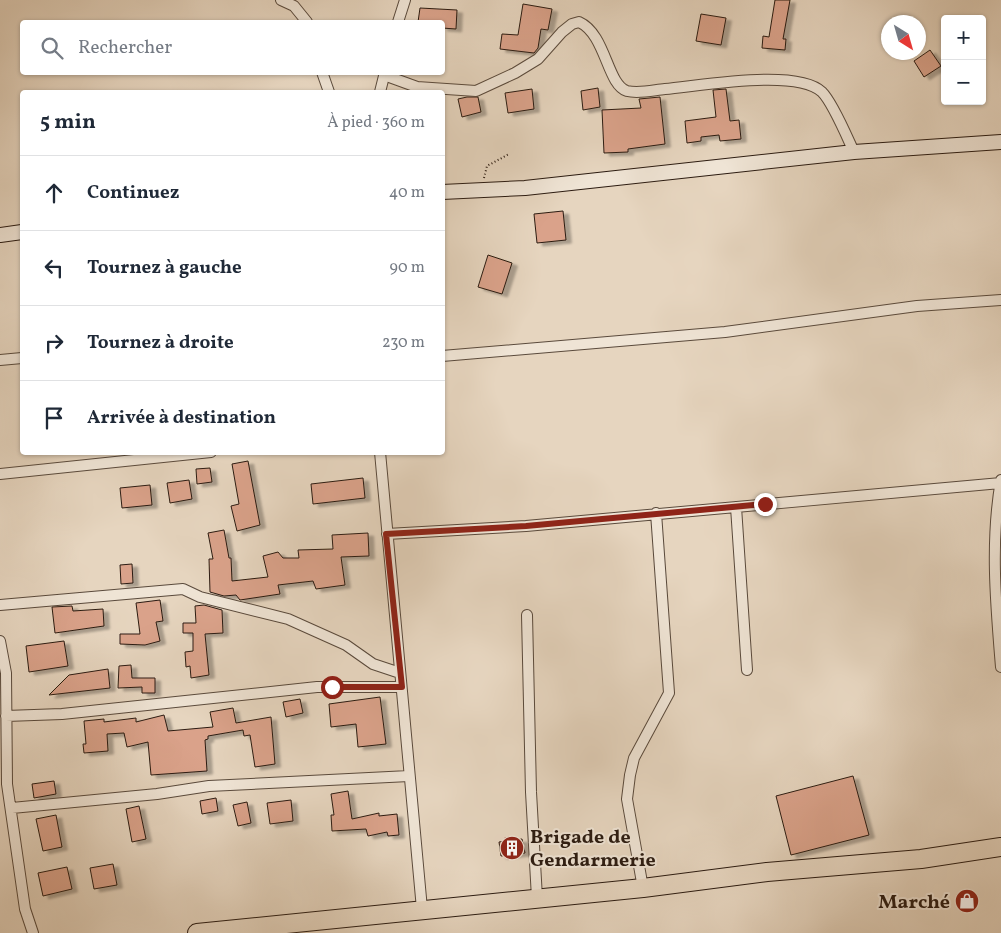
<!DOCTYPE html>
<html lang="fr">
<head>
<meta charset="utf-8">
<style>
	:root { --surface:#fff; --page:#f6f6f7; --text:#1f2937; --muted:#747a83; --line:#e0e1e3 }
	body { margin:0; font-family:Vollkorn,serif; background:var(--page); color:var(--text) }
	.controls { position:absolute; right:15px; top:15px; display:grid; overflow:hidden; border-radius:5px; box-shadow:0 1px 4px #0004 }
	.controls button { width:45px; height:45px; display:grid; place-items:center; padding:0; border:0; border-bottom:1px solid var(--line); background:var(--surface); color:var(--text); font:25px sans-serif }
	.compass { position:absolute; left:881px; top:15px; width:45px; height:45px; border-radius:50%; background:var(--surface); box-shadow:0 1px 4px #0004; rotate:143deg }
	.stop { position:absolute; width:15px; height:15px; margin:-11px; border:4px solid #8f2418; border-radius:50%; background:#fff }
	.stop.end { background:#8f2418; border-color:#fff; box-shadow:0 1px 5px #0008 }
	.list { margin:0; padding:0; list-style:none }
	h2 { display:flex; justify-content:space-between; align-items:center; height:65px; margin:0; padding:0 20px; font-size:21px }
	h2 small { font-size:16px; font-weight:400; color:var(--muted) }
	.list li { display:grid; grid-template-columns:32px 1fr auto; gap:15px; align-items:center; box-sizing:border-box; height:75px; padding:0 20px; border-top:1px solid var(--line) }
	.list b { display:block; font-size:19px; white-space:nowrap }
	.list em { font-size:16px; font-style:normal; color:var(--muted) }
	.icon { flex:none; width:28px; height:28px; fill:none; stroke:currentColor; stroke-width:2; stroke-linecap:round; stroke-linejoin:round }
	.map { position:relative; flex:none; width:1001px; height:933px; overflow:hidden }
	.search { position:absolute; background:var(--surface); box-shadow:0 1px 4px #0004; left:20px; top:20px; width:425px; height:55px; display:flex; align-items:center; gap:12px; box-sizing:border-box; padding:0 18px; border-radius:5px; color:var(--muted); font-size:19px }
	.panel { position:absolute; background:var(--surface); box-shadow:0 1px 4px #0004; left:20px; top:90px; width:425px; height:365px; border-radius:5px }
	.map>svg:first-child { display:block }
	.building { fill:#daa28a; stroke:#2b1b11; filter:url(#shadow) }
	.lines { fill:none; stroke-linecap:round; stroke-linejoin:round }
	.street-casing { stroke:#5a4a3c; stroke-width:12 }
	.secondary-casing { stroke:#2b1b11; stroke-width:16 }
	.highway-casing { stroke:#2b1b11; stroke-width:20 }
	.path { stroke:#2b1b11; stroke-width:2; stroke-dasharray:1 2.5; stroke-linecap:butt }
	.street { stroke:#efe4d5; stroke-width:10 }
	.secondary { stroke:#efe4d5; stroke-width:14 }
	.highway { stroke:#e6d5bf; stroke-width:18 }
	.route { stroke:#8f2418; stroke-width:6 }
	.labels { text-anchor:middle; stroke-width:4; stroke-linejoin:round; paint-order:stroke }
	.poi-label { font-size:20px; font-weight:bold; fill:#2b1b11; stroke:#efe4d5; text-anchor:start }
</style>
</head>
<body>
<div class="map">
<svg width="1001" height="933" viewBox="0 0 1001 933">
	<defs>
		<filter id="shadow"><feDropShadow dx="5.5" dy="3" stdDeviation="1" flood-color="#0004"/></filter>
	</defs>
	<rect width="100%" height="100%" fill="#e6d5bf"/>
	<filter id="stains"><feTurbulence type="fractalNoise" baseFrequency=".004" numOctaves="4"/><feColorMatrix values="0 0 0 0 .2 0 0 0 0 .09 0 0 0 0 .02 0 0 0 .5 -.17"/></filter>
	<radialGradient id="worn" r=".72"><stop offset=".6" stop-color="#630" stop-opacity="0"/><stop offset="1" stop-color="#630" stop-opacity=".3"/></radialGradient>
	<path class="building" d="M775 0H790L783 39H786L785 50 762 48 763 36 769 37Z
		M523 4 552 9 548 30 541 29 538 48 534 53 500 49 502 34 518 35Z
		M420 8 457 10 456 29 442 28V22H418Z
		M701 14 726 18 721 45 696 41Z
		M930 50 941 66 924 77 914 61Z
		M598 88 600 107 583 110 581 91Z
		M532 89 534 109 508 113 505 93Z
		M726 89 730 121 739 120 741 139 720 141 719 135 701 137V141L687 143 685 121 716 117 713 90Z
		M467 97H478L481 112 462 117 458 99Z
		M660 97 665 144 628 149V152L604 153 602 110 641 108 639 99Z
		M563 211 566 240 537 243 534 214Z
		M488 255 512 263 502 294 478 287Z
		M248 461 260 525 237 531 231 506 239 504 232 464Z
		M210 468 212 482 197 484 196 469Z
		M363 478 365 498 313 504 311 484Z
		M189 480 192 499 170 503 167 483Z
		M150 485 152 505 122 508 120 488Z
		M224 530 229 558H231L232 581 268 577 263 556 278 552 283 558H299L298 550 333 549 332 535 368 533 369 556 341 557 345 585 316 589 313 581 278 585 280 594 240 600 236 595 224 596 210 592 209 559H213L208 533Z
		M132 564 133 583 121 584 120 565Z
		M160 600 163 621 156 622 160 641 145 645 120 644V634H140L136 603Z
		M204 605 222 610 223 633 205 634 209 675 191 678 190 666 186 667 185 652 193 651V633H183V623H196L195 606Z
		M72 606 73 611 103 609 104 626 55 633 52 607Z
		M64 641 68 666 29 672 26 646Z
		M131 665 132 678H155V693H142V687L118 688 119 666Z
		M108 669 110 688 49 695 69 675Z
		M380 697 386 744 358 747 356 724 331 727 329 704Z
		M300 699 303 713 286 717 283 702Z
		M233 708 236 723 271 717 275 764 255 767 250 735 244 736 243 730 208 736V739L205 740 207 771 151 775 148 742 127 747 124 733 107 734 108 751 84 753 83 744H86L84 721 104 719V722L136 718V722L164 715 168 731 213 727 210 712Z
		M853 776 869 835 791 855 776 796Z
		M54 781 56 794 34 798 32 784Z
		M348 791 352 819 379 813V816L397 814 399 835 388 836 387 832 368 836 366 829 332 831 331 815H334L331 794Z
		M216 798 218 811 202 814 200 801Z
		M291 800 293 821 270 824 267 803Z
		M247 802 251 823 238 826 233 805Z
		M139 806 146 839 132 842 126 809Z
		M56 815 62 847 43 851 36 819Z
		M522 839 525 853 501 856 499 842Z
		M113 864 117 885 94 889 90 868Z
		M67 867 72 889 43 896 38 873Z"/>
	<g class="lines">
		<g class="street-casing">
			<path id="street" d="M281 0 294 6 307 22
				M398 22 405 0
				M322 72 329 92
				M384 75 417 87 476 91 515 73 538 59 562 32 572 24 579 22C606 34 607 85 627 91 639 94 654 90 665 89 700 86 797 68 822 92 833 103 847 137 854 152
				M380 92 385 72
				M442 356 725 332 917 306 1001 300
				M0 360 22 358
				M380 452 422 909
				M0 474 211 452
				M1001 480C990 542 996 606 1001 667
				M736 507 747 670
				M387 534 526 526 1001 483
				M0 605 183 589 200 597 288 619 346 645 373 664 400 673
				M527 615 531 792 537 898
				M0 641 6 673 7 784 25 909 33 933
				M6 716 62 714 317 687H401
				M12 808 157 794 209 786 409 776
				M643 888 627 799 630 775 634 758 669 693 656 513"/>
		</g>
		<g class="secondary-casing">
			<path id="secondary" d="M442 192 525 188 854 152 1001 142
				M0 235 22 232"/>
		</g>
		<g class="highway-casing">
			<path id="highway" d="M197 933 643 888 767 872 921 859 1001 847"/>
		</g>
		<path class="path" d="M484 178 487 166 509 154"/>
		<use href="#street" class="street"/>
		<use href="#secondary" class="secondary"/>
		<use href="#highway" class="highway"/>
	</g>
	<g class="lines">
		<path class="route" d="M332 687H402L386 534 526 526 765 504"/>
	</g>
	<defs>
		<g id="building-disc" transform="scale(1.25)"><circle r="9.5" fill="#8f2418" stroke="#efe4d5"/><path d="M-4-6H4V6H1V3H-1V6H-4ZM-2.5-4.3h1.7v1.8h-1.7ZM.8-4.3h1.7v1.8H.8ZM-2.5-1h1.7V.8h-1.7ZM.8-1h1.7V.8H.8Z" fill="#fff"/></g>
		<g id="shop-disc" transform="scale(1.25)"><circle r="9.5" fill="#8f2418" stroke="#efe4d5"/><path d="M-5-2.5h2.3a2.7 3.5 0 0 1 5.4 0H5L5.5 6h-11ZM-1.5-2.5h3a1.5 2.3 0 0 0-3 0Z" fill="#fff"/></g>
	</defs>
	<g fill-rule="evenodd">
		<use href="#building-disc" x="512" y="848"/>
		<use href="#shop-disc" x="967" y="901"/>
	</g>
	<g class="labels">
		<g class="poi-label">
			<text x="530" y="843">Brigade de<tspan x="530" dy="23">Gendarmerie</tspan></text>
			<text x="950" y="908" text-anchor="end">Marché</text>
		</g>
	</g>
	<rect width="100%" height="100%" filter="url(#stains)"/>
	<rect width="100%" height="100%" fill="url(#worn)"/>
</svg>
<div class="controls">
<button>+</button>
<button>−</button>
</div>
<svg class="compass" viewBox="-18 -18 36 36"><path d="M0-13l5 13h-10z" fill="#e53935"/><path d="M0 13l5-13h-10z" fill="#747a83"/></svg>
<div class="stop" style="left:332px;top:687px"></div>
<div class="stop end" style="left:765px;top:504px"></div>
<div class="search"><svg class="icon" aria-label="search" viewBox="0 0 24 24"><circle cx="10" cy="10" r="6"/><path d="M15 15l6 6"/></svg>Rechercher</div>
<section class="panel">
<h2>5 min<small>À pied · 360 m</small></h2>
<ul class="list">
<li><svg class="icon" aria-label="ahead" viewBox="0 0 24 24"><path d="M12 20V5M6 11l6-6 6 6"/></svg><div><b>Continuez</b></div><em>40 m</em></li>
<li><svg class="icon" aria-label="left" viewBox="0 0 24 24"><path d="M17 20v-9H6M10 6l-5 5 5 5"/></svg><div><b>Tournez à gauche</b></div><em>90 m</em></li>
<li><svg class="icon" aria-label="right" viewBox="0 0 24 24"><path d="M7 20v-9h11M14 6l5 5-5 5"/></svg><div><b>Tournez à droite</b></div><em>230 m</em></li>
<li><svg class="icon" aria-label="arrive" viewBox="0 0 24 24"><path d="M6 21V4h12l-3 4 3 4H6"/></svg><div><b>Arrivée à destination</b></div></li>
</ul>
</section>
</div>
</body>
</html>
